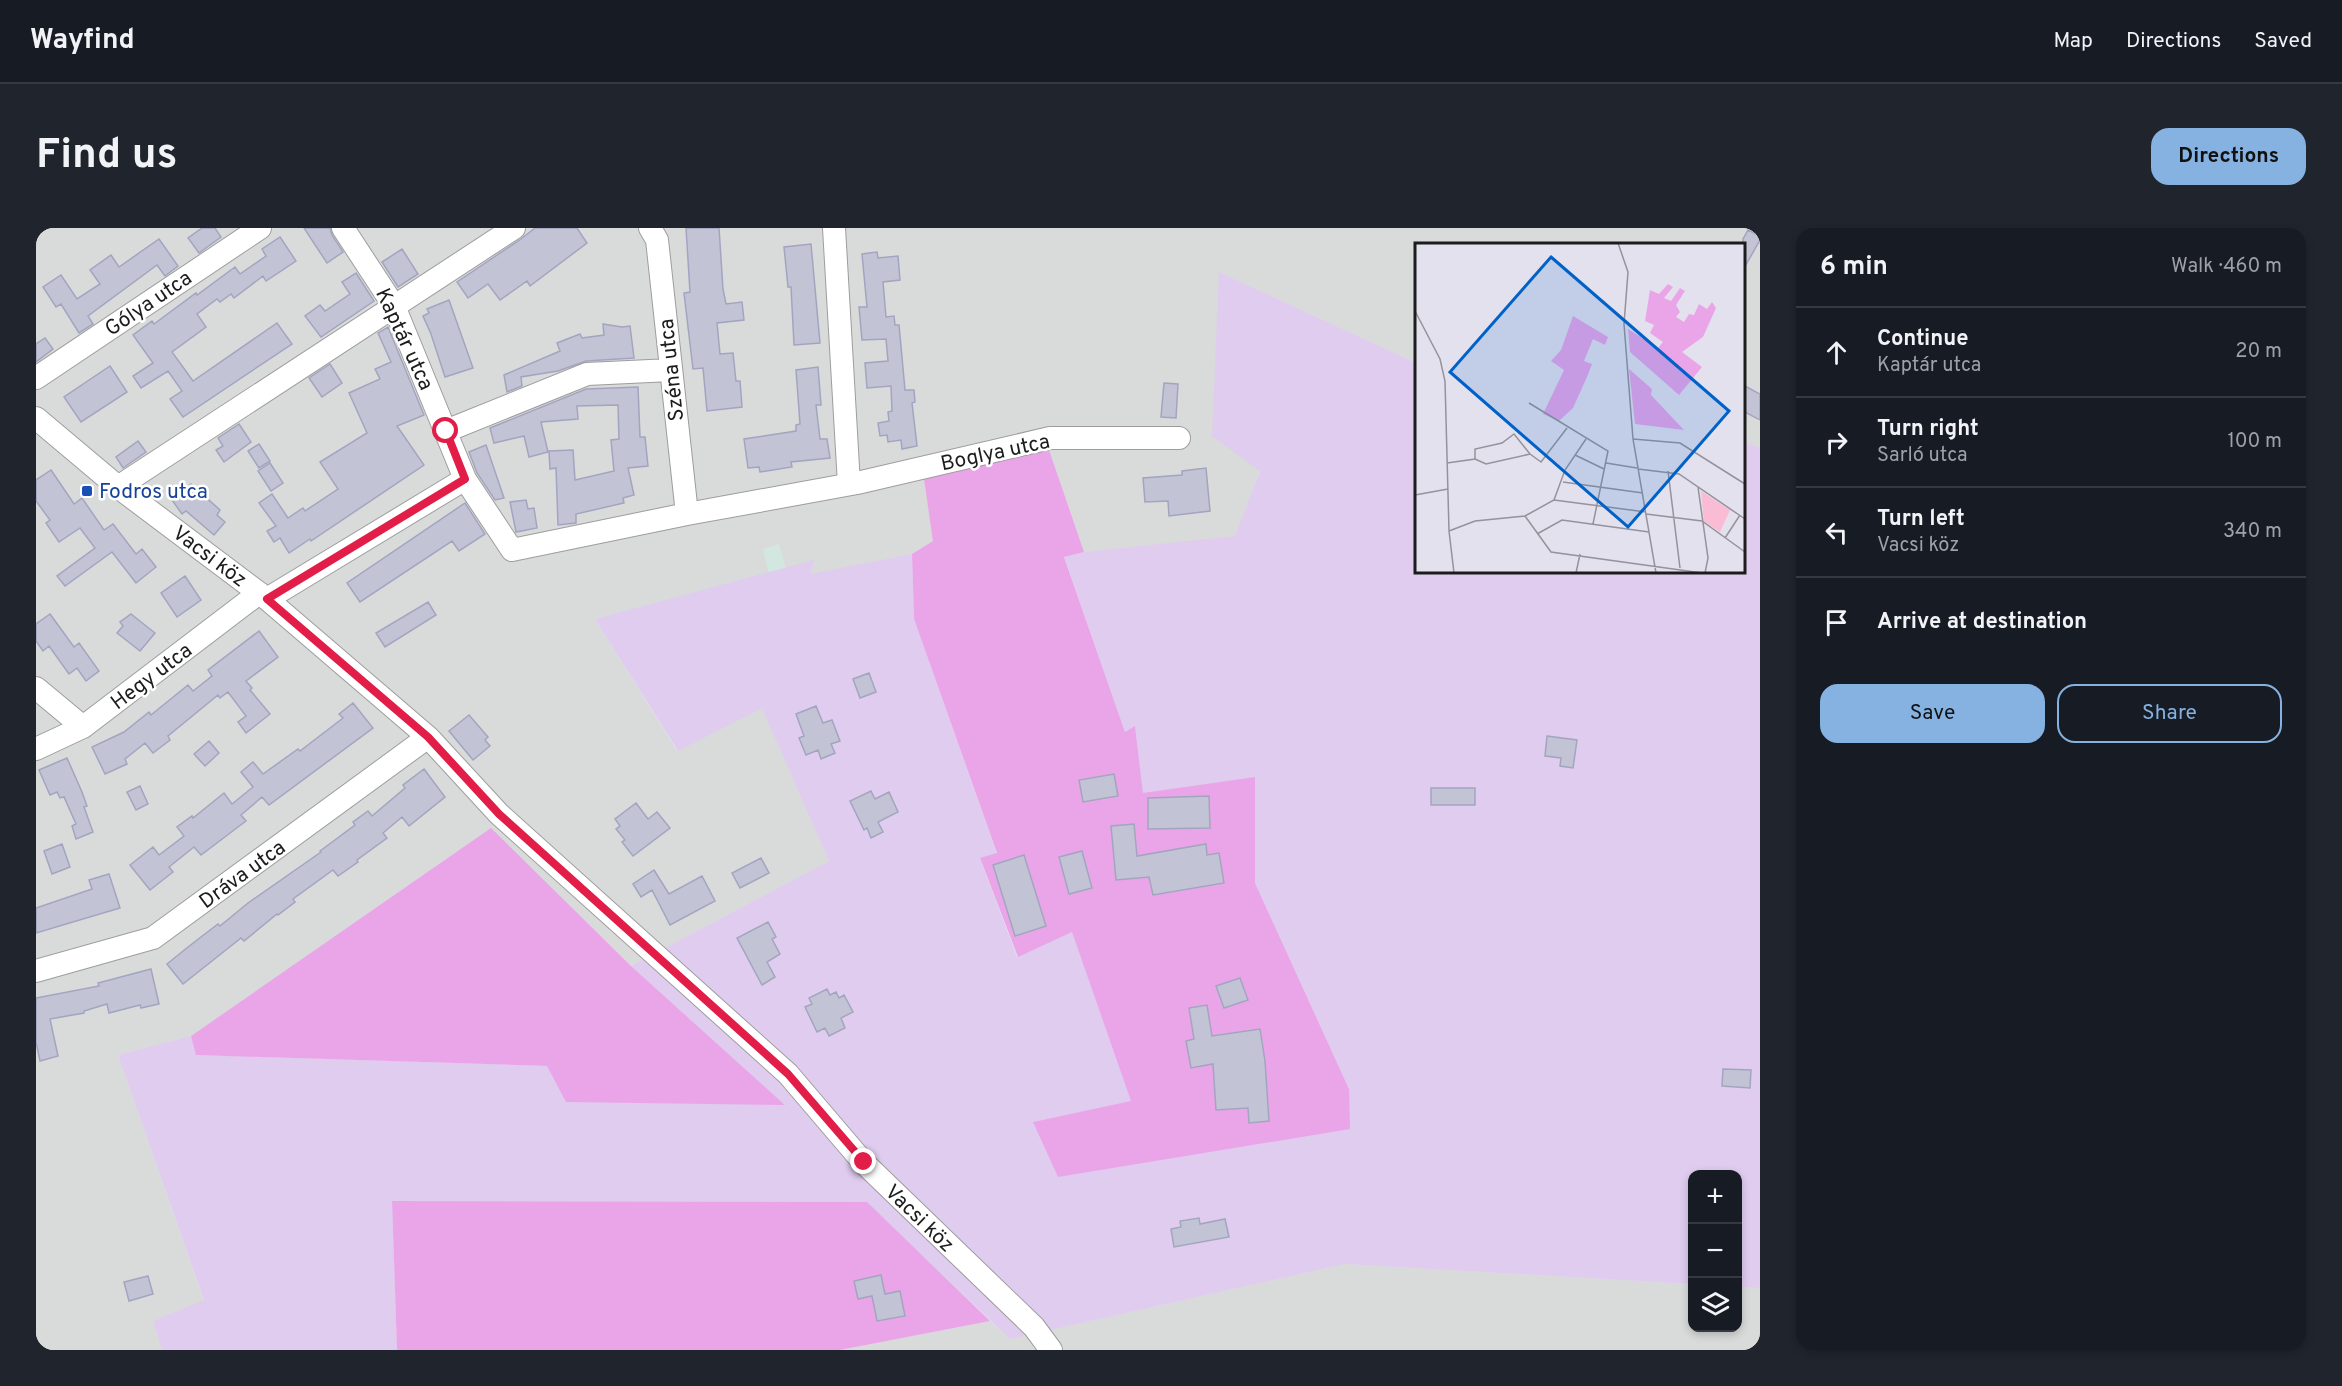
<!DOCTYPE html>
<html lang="en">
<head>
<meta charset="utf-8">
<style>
	:root { --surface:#171b24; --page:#20242c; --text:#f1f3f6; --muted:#9ea1a6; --line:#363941; --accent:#85b2e1 }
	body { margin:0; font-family:Overpass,sans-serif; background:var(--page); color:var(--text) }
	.controls { position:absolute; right:18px; bottom:18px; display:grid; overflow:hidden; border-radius:12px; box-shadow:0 3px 9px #0003 }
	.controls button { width:54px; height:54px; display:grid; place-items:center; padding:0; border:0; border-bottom:2px solid var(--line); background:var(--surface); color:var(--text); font:30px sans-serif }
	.stop { position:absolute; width:18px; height:18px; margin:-14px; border:4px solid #e11d48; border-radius:50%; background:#fff }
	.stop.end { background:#e11d48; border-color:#fff; box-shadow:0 2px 6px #0008 }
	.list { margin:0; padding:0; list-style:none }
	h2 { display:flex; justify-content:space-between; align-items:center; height:78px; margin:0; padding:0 24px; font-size:26px }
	h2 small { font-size:20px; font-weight:400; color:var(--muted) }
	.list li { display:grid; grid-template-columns:39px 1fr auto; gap:18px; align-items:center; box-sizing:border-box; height:90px; padding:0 24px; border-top:2px solid var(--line) }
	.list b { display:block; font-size:22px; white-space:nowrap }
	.list p { margin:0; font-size:20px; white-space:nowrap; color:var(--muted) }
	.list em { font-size:20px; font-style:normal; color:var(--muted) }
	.actions { display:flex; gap:12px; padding:18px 24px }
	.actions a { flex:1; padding:14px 0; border:2px solid var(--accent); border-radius:18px; text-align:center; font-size:21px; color:var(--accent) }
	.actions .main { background:var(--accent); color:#111 }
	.icon { flex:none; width:33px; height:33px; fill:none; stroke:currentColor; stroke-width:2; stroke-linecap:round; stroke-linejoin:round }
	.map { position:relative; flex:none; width:1724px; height:1122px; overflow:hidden; border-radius:18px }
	header { display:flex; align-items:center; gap:36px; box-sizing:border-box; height:84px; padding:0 30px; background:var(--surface); border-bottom:2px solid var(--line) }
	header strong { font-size:28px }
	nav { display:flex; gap:33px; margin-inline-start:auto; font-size:21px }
	.intro { display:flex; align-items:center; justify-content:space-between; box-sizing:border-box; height:144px; padding:0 36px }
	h1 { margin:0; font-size:42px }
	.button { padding:15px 27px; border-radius:18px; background:var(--accent); color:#111; font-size:21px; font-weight:700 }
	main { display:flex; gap:36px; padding:0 36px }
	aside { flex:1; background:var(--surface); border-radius:18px; box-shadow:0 3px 9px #0003 }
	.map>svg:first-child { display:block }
	.residential { fill:#d9dada }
	.industrial { fill:#d3e7e1 }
	.farmland { fill:#dfccee }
	.grass { fill:#eaa5e9 }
	.building { fill:#c2c3d4; stroke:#a3a5c0; stroke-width:1.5 }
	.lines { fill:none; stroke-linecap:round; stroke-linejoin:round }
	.minor-casing { stroke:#9d9d9d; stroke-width:24 }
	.minor { stroke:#fff; stroke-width:22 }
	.route { stroke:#e11d48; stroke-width:8 }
	.transit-dot { fill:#1a4fb4; stroke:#fff; stroke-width:2 }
	.labels { text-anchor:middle; stroke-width:5; stroke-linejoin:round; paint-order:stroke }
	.street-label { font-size:21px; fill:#1c1c1c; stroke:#fff }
	.transit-label { font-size:21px; fill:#164399; stroke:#fff; text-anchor:start }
	.inset-road { fill:none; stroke:#94929a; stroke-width:1.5 }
	.view { fill:#0062c8; fill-opacity:0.15; stroke:#0062c8; stroke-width:3 }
	.inset-edge { fill:none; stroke:#1c1c1c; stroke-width:3 }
</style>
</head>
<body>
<header>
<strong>Wayfind</strong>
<nav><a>Map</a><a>Directions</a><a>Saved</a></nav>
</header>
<div class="intro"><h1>Find us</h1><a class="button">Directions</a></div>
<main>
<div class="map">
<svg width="1724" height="1122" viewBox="0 0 1724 1122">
	<rect width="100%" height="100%" fill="#e4e1ee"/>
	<path class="residential" d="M0 0H1724V220L1708 214V16H1380V135L1183 44 1224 242 1199 309 1048 324 1011 216 897 313 876 326 775 347 778 333 559 391 641 523 726 479 793 633 595 738 454 601 155 808 82 827 168 1073 117 1093 126 1122H0L4 1120 0 1110Z
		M1309 1036 1656 1056V1100H1702V1059L1724 1060V1122H804L954 1093 974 1111Z"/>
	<path class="industrial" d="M743 316 751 346 734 350 727 321Z"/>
	<path class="farmland" d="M1183 44 1380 135V344H1708V214L1724 220V1060L1702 1059V946H1656V1056L1309 1036 974 1111 830 974 356 973 361 1122H126L117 1093 168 1072 82 827 155 808 161 827 511 838 748 876 595 738 793 633 726 480 642 523 559 391 778 332 775 346 876 326 878 391 961 626 944 631 981 729 1036 703 1096 874 997 894 1313 861 1219 655V550L1107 566 1099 499 1089 504 1028 328 1048 324 1199 308 1224 243 1176 208Z"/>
	<path class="grass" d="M1011 216 1048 324 1028 329 1089 504 1099 498 1107 565 1219 549V655L1313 861 1314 901 1022 949 997 894 1095 873 1036 704 982 729 944 630 961 625 878 391 876 326 897 313 888 251Z
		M455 600 595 738 749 877 530 874 511 838 160 827 155 808Z
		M356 973 831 974 954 1093 804 1122H361Z"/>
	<path class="building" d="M166 0H179L185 9 163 25 152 10Z
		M268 0H294L296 7 307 24 291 35Z
		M499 0H541L551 15 494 58 491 53 464 72 452 56 432 70 421 54 485 11Z
		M650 0H683L687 61 690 76 706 74 708 92 681 95 684 126 697 125 700 153H704L706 179 671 183 667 140 657 141 648 65 654 64Z
		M1712 2 1724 8V12L1707 42V11Z
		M244 9 260 33 230 53 227 48 198 70 195 66 184 74 181 71 161 86 170 99 136 124 157 153 241 95 256 116 147 189 134 171 146 163 132 143 105 160 97 148 117 135 97 107 116 93 118 96 160 65 161 67 199 39 204 46 230 28 226 21Z
		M123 11 142 38 129 48 121 37 52 88 57 96 43 105 25 76 20 79 7 59 25 47 41 71 64 56 54 42 75 27 83 39Z
		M775 16 784 115 758 117 755 59H752L748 19Z
		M366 21 382 46 362 59 346 34Z
		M841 24 842 30 862 28 864 52 847 54 850 89 858 88 859 97H863L869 162H878L879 174 876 175 881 218 866 221 865 212 852 214 851 207 844 208 842 195 853 193 852 184 856 183 855 158 831 160 829 135 852 133 850 111 826 112 823 79H831L826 26Z
		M320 45 338 73 285 109 269 88 284 77 289 83 314 66 306 54Z
		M413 72 437 140 409 149 395 106 387 88 393 85 391 81Z
		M567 96 586 99 594 98 598 130 550 133 522 143 485 149 486 158 471 164 468 147 524 123 521 115 544 106 546 110 568 107Z
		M352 99 388 187 361 198 388 237 275 313 274 311 253 325 244 310 238 314 231 303 240 298 223 275 236 266 252 290 267 280 269 283 302 261 284 234 331 205 313 165 344 151 339 141 355 134 342 105Z
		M9 110 17 121 0 134V116Z
		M294 136 306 155 286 169 273 150Z
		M74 138 91 164 45 194 28 169Z
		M782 139 785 177H780L784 211H791L794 230 755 234 756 239 724 244 723 239 712 240 708 211 760 203V197L764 196 760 142Z
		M1128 155 1142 156 1140 190 1125 189Z
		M1707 157 1724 166V192L1707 183Z
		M602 159 604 209H609L612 238 592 240 598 267 587 270 588 275 540 286V295L522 297 520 240 514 241 513 223 537 222 539 252 578 243 575 212 583 211 582 177 541 178 542 191 505 194 512 224 493 229 488 208 458 215 454 200 550 161Z
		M203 196 215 214 188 234 180 222 187 218 182 210Z
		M102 213 110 224 87 240 80 229Z
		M223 216 234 233 223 240 212 223Z
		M450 217 468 270 459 272 441 245 433 224Z
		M234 235 247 255 235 263 222 243Z
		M1170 240 1174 283 1133 288 1132 273 1109 274 1107 250 1146 247V243Z
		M15 242 38 276 46 270 68 302 77 296 100 326 106 321 120 339 100 355 76 324 29 358 21 348 59 320 44 300 23 314 10 295 14 292 0 273V252Z
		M155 256 184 282 181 287 189 294 178 307 150 283 146 286 136 272Z
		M490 272 492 281 498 280 501 300 480 304 474 274Z
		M429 275 449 306 423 323 416 313 324 374 311 355Z
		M149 348 165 372 141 389 125 365Z
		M392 374 400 387 349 419 340 405Z
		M14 386 38 419 43 415 63 443 50 453 41 440 33 446 13 418 7 423 0 413V396Z
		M95 386 119 405 104 423 81 405 87 398 84 394Z
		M223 403 242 429 210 453 216 460 214 462 234 486 210 505 202 494 210 488 192 464 184 470 182 467 132 508 134 512 117 525 109 515 89 531 91 536 69 546 56 519 88 504 113 484 115 487 152 457 157 463 176 448 172 442Z
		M833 445 840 464 824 470 817 451Z
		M317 475 337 500 233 577 226 569 205 587 210 593 165 627 158 619 133 639 137 644 114 662 94 637 117 619 123 627 148 608 141 599 156 588 157 590 188 565 196 576 217 559 205 544 217 534 227 546 262 521 264 523 307 490 303 486Z
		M780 478 787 495 796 492 804 513 795 516 799 525 785 531 782 522 770 527 763 510 768 508 760 486Z
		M433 487 452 509 449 512 454 518 437 532 413 503Z
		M1511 508 1541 512 1537 540 1524 538 1525 530 1509 528Z
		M173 513 183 525 169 538 158 526Z
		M31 530 46 564 51 578 48 579 57 604 40 611 36 598 40 596 28 569 24 570 21 564 14 567 3 542Z
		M388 541 409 569 373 598 366 589 347 605 351 610 321 632 322 634 302 648 297 642 257 671 259 674 242 687 241 686 208 713 205 710 147 756 131 736 152 719 182 696 184 698 212 675 285 624 284 623 319 597 317 594 332 583 336 588 369 560 367 557Z
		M1078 546 1082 568 1047 574 1043 552Z
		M104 558 112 576 100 582 91 564Z
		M1395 560H1439V577H1395Z
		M835 563 839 571 853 564 862 584 842 594 847 604 835 610 831 600 828 602 814 573Z
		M1173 568 1174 600 1112 601V570Z
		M600 575 612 591 621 584 634 600 597 628 586 614 589 612 580 601 584 598 579 591Z
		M1098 596 1101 628 1170 616 1171 627 1183 625 1188 655 1117 667 1113 649 1080 652 1075 598Z
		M26 616 34 639 16 646 8 623Z
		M1046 623 1056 660 1033 666 1023 629Z
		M988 627 1010 698 979 708 957 637Z
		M725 630 733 645 704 660 696 645Z
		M618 642 633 666 666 648 679 673 634 697 616 662 605 669 597 656Z
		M73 646 84 680 0 705V680L56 661 53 652Z
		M732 694 740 709 736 711 744 726 731 734 739 749 726 757 701 710Z
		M115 741 123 776 105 780 104 777 73 785 71 776 48 783V785L14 791 22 828 4 833 0 814V770L63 758 62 755Z
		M1204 750 1212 772 1188 780 1180 758Z
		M791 761 794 767 800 764 803 770 808 767 817 784 805 790 809 800 793 808 789 800 781 804 769 779 776 776 773 770Z
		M1171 777 1176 808 1224 801 1229 833 1233 893 1213 895 1212 880 1180 882 1177 836 1155 840 1150 813 1158 811 1153 780Z
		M1687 841 1715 842 1714 860 1686 858Z
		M1163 990 1164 996 1189 991 1193 1009 1138 1019 1135 1001 1145 999 1144 993Z
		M845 1047 849 1066 864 1063 869 1088 841 1093 836 1068 822 1071 818 1053Z
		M112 1048 117 1066 93 1073 88 1054Z"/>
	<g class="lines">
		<g class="minor-casing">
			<path id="minor" d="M307 0 358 78 429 251 476 322 651 286 821 255 1014 210H1143
				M614 0 621 12 651 286
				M798 0 813 256
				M0 150 224 0
				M0 190 82 259 231 371 392 509 463 586 752 846 827 934 998 1099 1015 1122
				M410 203 551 146 635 142
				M82 259 478 0
				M231 371 429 251
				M0 460 47 499
				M0 521 47 499 223 365
				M0 743 117 710 392 509"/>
		</g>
		<use href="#minor" class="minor"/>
	</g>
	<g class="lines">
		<path class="route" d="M410 203 429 251 231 371 392 509 463 586 752 846 828 934"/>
	</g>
	<rect class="transit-dot" x="45" y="257" width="12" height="12" rx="3"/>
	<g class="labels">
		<g class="street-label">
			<text transform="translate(112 75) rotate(-34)" y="7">Gólya utca</text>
			<text transform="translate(369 111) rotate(65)" y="7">Kaptár utca</text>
			<text transform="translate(635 142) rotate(-96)" y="7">Széna utca</text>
			<text transform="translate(959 224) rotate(-12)" y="7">Boglya utca</text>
			<text transform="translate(174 328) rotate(37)" y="7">Vacsi köz</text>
			<text transform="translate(115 448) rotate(-37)" y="7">Hegy utca</text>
			<text transform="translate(206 646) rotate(-36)" y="7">Dráva utca</text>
			<text transform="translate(884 990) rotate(44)" y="7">Vacsi köz</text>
		</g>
		<g class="transit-label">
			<text x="63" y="270">Fodros utca</text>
		</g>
	</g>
	<g transform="translate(1379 15)">
		<rect width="330" height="330" fill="#e4e1ee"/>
		<path d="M253 41 258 44 249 55 256 58 265 45 270 48 261 62 265 69 261 74 269 79 274 71 279 72 284 61 292 66 297 59 301 65 288 94 267 109 287 124 264 152 215 109 213 86 243 105 248 99 235 90 239 82 230 78 235 47 244 51ZM158 73 193 94 190 102 178 96 169 118 177 121 172 134 158 165 144 178 128 171 149 127 136 118 146 107ZM214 126 237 146 236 152 269 187 220 181Z" fill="#eaa5e9"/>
		<path d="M286 248 315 267 305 289 289 278Z" fill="#fabcd5"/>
		<path class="inset-road" d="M203 0 213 29 209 81 218 196 241 330M0 68 25 116 30 138 34 288 39 330M114 160 193 208 178 281M218 196 265 200 330 241M115 211 126 219 152 185M160 212 189 226M32 220 60 216V206L87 200 99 191 115 211 71 221 60 216M191 220 222 225M223 226 264 231 330 276M253 228 265 325M148 239 228 250M283 244 293 315 290 330M0 252 33 246M139 257 231 269M231 271 287 278 330 309M110 273 136 309 287 330M34 288 60 278 110 273 139 257 150 227 171 196M122 291 147 277 234 289M310 295 325 272M161 330 165 311"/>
		<path class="view" d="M136 14 314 168 213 284 35 129Z"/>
		<rect width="330" height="330" class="inset-edge"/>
	</g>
</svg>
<div class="controls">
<button>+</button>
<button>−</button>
<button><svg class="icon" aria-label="layers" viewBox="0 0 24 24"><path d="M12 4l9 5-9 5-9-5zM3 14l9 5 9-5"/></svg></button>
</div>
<div class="stop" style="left:410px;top:203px"></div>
<div class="stop end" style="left:828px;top:934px"></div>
</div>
<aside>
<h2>6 min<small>Walk · 460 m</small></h2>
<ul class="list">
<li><svg class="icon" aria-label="ahead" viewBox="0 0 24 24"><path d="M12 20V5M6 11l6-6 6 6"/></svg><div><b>Continue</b><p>Kaptár utca</p></div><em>20 m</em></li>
<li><svg class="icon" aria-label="right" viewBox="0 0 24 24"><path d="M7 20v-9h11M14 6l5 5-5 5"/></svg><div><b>Turn right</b><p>Sarló utca</p></div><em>100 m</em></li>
<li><svg class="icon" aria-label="left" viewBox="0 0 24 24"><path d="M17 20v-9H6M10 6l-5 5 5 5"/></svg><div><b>Turn left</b><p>Vacsi köz</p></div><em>340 m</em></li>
<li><svg class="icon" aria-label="arrive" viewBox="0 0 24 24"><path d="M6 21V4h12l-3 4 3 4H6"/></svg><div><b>Arrive at destination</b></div></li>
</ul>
<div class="actions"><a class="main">Save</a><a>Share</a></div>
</aside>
</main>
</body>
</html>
